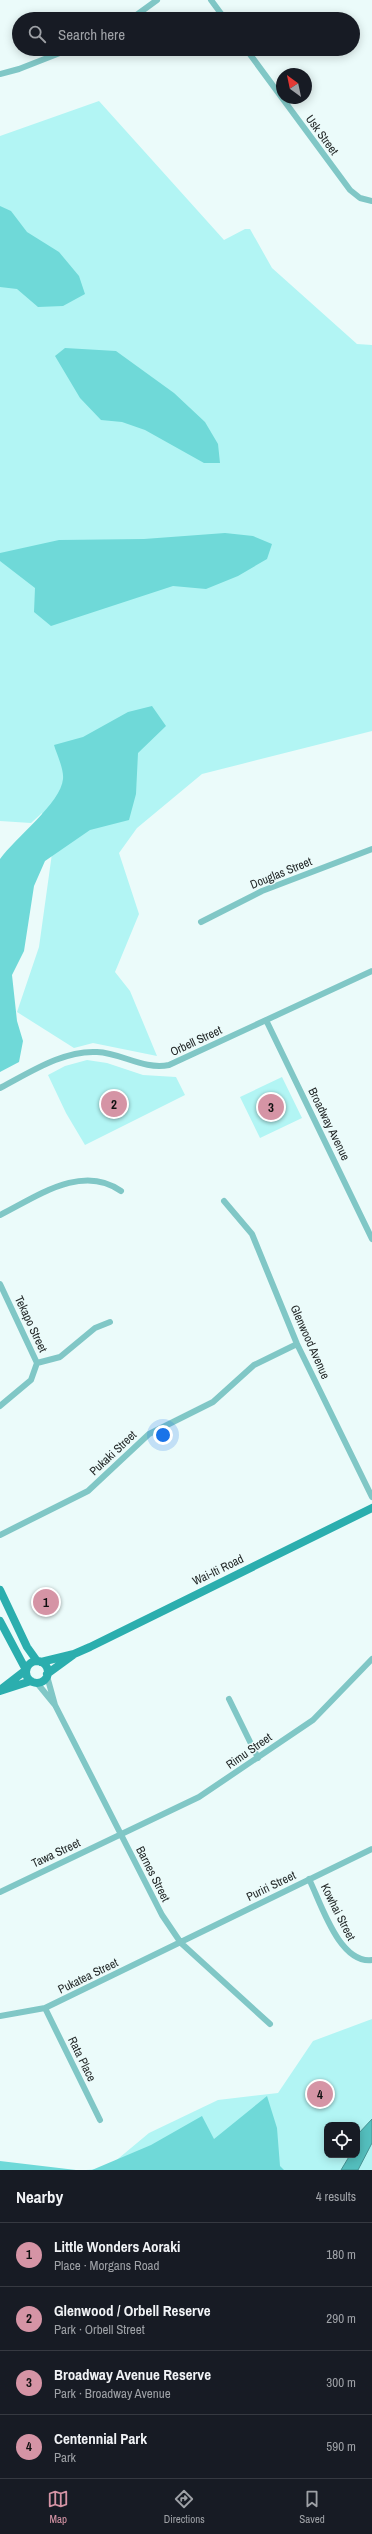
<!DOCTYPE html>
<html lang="en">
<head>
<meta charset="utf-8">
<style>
	:root { --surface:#171b24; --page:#242831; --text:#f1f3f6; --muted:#9ea1a6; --line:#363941; --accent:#d594a5 }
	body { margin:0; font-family:"Archivo Narrow",sans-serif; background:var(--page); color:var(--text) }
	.controls { position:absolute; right:12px; bottom:12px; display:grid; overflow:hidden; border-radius:8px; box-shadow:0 2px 10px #0003 }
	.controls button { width:36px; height:36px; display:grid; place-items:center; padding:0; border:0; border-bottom:1px solid var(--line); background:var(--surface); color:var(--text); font:20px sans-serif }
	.compass { position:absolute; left:276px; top:68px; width:36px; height:36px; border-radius:50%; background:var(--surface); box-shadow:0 2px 10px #0003; rotate:327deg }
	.you { position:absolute; left:163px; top:1435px; width:14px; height:14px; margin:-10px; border:3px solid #fff; border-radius:50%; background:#1a73e8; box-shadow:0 0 0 6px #1a73e833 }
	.badge { display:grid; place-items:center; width:26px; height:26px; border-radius:50%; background:var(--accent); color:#111; font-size:13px; font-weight:700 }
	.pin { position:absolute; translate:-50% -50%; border:2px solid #fff; box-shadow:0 1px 4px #0006 }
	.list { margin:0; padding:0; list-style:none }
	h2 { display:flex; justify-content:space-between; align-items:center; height:52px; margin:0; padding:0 16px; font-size:17px }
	h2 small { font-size:13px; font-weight:400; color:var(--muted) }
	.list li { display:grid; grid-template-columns:26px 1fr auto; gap:12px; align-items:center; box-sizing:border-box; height:64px; padding:0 16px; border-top:1px solid var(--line) }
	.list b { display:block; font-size:15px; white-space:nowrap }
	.list p { margin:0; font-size:13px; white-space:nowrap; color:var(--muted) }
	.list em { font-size:13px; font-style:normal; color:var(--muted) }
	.icon { flex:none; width:22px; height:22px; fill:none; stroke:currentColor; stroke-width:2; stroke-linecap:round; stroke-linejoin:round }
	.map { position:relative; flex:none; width:372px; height:2170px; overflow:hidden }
	.search { position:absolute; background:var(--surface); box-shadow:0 2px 10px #0003; left:12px; right:12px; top:12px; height:44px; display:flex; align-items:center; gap:10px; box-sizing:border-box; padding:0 14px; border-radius:22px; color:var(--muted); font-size:15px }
	.sheet { height:308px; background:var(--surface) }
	nav { display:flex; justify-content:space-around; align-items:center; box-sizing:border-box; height:56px; border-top:1px solid var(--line); background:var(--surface); font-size:11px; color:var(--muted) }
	nav a { display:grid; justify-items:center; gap:2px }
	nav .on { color:var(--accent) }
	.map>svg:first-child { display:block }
	.green { fill:#b2f5f4; fill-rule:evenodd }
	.forest { fill:#6fd9d8 }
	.water { fill:#54bfbe; stroke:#469292 }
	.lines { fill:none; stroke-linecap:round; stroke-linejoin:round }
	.street { stroke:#80c7c6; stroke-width:6 }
	.secondary { stroke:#2baeae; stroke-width:8 }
	.labels { text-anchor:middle; stroke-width:3; stroke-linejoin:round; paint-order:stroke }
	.street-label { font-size:12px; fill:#252a2a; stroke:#ebfbfa }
</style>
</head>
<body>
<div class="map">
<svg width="372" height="2170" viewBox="0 0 372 2170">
	<rect width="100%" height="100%" fill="#ebfbfa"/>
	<path class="green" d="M99 101 224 240 245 229H250L272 268 357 344 372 345V731L202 774 137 828 119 853 139 914 115 972 130 991 157 1056 93 1043 74 1048 17 1012 39 947 54 839 42 813 31 823 0 821V136Z
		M87 1060 107 1063 143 1075 176 1077 185 1095 85 1145 66 1113 48 1075 65 1066Z
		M282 1077 302 1118 260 1138 240 1097Z
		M372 2019V2170H86L107 2168 149 2133 218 2100 278 2093 313 2041ZM327 2125H357V2155H327Z"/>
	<path class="forest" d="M0 206 11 211 27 232 59 252 79 276 85 294 63 306 38 307 17 289 0 287Z
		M65 348 116 351 174 393 205 422 218 444 220 463H204L145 430 122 422 101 420 80 398 55 356Z
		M225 533 253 536 272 544 267 559 238 576 206 589 173 586 51 626 34 612 35 588 0 561V553L59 540 144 539Z
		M152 706 166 726 138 753 136 794 129 820 90 830 45 861 34 886 24 951 12 975 17 1021 23 1041 19 1062 0 1072V859C15 838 61 803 63 779 64 769 57 755 54 745L83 737 128 712Z
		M267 2096 277 2128 280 2166 284 2170H92L151 2145 202 2116 214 2139Z
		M0 2161 76 2170H0Z"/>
	<path class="water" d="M372 2119V2143L358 2170H341L350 2155H357L358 2134Z"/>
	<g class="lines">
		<path class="street" d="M211 0 225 19
			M131 19 157 0
			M246 49 350 190 360 198 372 201
			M0 74 19 69 70 49
			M201 922 262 891 372 849
			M266 1020 372 1239
			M0 1088C29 1073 63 1050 97 1052 122 1053 143 1070 169 1065L372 971
			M224 1201 252 1234 297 1344 372 1497
			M0 1215C36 1197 82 1163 121 1191
			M0 1284 37 1363 31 1380 0 1406
			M37 1363 60 1357 95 1328 110 1322
			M0 1535 88 1491 149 1434 213 1402 254 1365 297 1344
			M37 1683 55 1705 47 1676
			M229 1699 258 1758
			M55 1705 162 1915 181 1943 270 2024
			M309 1879C321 1903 339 1964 372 1960
			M0 1892 199 1797 313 1720 372 1659
			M45 2008 100 2120
			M0 2016 45 2008 372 1849"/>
		<path class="secondary" d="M0 1590 27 1647 37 1661
			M0 1621 26 1670 0 1690
			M26 1672a11 11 0 1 1 22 0a11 11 0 1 1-22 0Z
			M41 1662 74 1654 90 1647 372 1508
			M47 1674 73 1655
			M0 1691 31 1681"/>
	</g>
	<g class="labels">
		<g class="street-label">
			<text transform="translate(322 135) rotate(54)" y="4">Usk Street</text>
			<text transform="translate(281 873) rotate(-22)" y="4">Douglas Street</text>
			<text transform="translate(196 1041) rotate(-25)" y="4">Orbell Street</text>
			<text transform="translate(329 1124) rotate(64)" y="4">Broadway Avenue</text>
			<text transform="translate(31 1324) rotate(65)" y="4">Tekapo Street</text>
			<text transform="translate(310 1342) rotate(66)" y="4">Glenwood Avenue</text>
			<text transform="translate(113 1453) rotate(-43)" y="4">Pukaki Street</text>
			<text transform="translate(218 1570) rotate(-26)" y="4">Wai-Iti Road</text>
			<text transform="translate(249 1751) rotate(-35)" y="4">Rimu Street</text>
			<text transform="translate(56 1853) rotate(-25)" y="4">Tawa Street</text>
			<text transform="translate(153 1874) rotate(63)" y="4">Barnes Street</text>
			<text transform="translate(271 1886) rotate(-26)" y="4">Puriri Street</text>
			<text transform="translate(338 1912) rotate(63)" y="4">Kowhai Street</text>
			<text transform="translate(88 1976) rotate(-26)" y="4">Pukatea Street</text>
			<text transform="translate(82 2059) rotate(64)" y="4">Rata Place</text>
		</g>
	</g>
</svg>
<div class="controls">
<button><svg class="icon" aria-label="locate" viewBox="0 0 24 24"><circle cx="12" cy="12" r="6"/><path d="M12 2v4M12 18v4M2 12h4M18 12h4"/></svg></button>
</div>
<svg class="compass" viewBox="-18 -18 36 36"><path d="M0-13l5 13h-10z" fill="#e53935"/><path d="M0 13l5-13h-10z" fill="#9ea1a6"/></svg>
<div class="you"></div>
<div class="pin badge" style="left:46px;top:1602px">1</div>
<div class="pin badge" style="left:114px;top:1104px">2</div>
<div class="pin badge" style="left:271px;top:1107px">3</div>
<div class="pin badge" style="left:320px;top:2094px">4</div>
<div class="search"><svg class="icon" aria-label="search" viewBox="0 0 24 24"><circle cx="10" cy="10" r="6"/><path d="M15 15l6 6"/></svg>Search here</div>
</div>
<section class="sheet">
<h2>Nearby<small>4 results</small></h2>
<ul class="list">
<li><span class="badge">1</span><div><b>Little Wonders Aoraki</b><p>Place · Morgans Road</p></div><em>180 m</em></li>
<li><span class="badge">2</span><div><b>Glenwood / Orbell Reserve</b><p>Park · Orbell Street</p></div><em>290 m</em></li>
<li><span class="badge">3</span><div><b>Broadway Avenue Reserve</b><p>Park · Broadway Avenue</p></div><em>300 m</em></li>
<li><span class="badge">4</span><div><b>Centennial Park</b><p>Park</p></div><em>590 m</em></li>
</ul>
</section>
<nav>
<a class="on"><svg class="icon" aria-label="map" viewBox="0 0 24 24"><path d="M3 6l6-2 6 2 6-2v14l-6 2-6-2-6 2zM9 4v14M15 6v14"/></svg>Map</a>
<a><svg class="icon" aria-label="directions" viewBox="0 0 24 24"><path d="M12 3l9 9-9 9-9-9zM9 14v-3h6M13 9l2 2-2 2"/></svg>Directions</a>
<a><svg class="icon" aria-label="saved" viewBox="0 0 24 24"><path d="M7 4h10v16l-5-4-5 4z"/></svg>Saved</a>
</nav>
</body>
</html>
